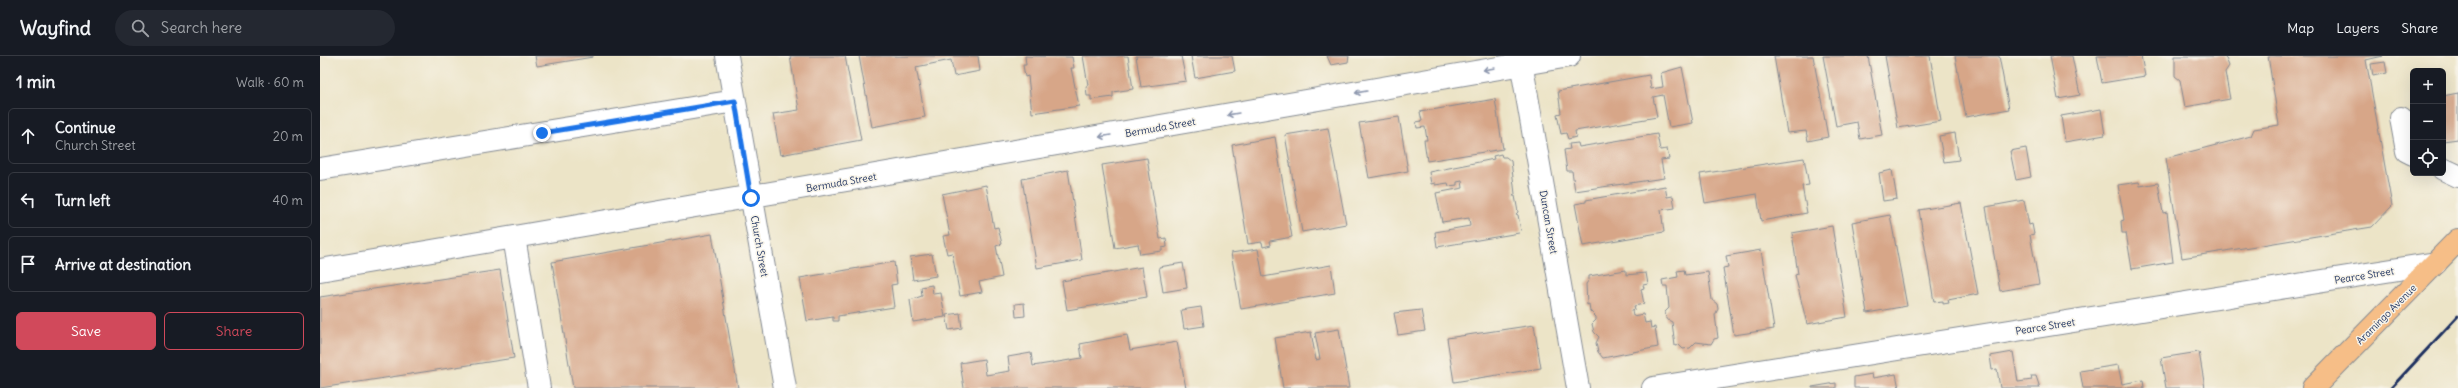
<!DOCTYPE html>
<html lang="en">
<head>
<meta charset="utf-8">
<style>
	:root { --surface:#171b24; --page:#242831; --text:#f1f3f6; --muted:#9ea1a6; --line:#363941; --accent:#d1495b }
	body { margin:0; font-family:Delius,sans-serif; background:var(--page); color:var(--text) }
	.controls { position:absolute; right:12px; top:12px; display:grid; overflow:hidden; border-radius:6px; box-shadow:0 4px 16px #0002 }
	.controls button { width:36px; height:36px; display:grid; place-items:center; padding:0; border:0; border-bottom:1px solid var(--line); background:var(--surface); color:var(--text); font:20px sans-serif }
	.stop { position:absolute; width:12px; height:12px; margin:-9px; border:3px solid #1a73e8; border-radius:50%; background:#fff }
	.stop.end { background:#1a73e8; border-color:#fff; box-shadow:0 1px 4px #0008 }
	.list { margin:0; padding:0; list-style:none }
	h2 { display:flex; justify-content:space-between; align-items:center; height:52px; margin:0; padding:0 16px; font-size:17px }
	h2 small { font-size:13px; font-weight:400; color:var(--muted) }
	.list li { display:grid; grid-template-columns:26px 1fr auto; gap:12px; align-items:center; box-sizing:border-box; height:56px; margin:0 8px 8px; padding:0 8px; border:1px solid var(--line); border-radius:6px }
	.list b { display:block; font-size:15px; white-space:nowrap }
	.list p { margin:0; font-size:13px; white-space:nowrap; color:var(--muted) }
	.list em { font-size:13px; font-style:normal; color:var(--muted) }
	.actions { display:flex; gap:8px; padding:12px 16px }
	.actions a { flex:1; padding:9px 0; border:1px solid var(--accent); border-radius:6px; text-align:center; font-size:14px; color:var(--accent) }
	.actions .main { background:var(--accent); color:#fff }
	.icon { flex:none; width:22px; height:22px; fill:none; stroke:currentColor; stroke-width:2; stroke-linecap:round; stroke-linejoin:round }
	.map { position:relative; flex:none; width:2138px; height:332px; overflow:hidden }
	header { display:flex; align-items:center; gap:24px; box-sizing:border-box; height:56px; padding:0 20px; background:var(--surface); border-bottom:1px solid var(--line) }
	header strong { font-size:19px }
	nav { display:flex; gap:22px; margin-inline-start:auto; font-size:14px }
	.search { width:280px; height:36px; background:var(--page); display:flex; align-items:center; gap:10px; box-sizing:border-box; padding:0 14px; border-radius:22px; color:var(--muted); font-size:15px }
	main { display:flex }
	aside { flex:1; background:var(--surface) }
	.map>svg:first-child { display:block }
	.building { fill:#d7a688 }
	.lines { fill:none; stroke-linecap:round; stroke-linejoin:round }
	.minor-casing { stroke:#848a92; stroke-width:24 }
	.major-casing { stroke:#848a92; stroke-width:24 }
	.minor { stroke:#fff; stroke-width:22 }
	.major { stroke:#f6be87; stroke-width:22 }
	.rail { stroke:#1b2f5e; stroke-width:3 }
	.oneway { stroke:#8d97ae }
	.route { stroke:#1a73e8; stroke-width:5 }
	.labels { text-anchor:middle; stroke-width:3; stroke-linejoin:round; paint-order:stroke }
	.street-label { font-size:10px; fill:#1b2f5e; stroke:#f7f3e8 }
</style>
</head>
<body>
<header>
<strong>Wayfind</strong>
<div class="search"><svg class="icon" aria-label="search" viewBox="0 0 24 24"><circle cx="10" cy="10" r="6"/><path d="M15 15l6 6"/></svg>Search here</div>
<nav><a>Map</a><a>Layers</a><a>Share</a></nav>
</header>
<main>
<aside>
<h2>1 min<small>Walk · 60 m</small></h2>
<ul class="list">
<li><svg class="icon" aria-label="ahead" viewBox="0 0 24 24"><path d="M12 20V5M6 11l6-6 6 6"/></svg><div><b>Continue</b><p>Church Street</p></div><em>20 m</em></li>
<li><svg class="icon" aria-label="left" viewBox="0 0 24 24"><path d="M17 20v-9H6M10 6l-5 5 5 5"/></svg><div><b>Turn left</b></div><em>40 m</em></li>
<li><svg class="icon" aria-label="arrive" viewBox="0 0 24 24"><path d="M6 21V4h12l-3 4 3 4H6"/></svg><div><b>Arrive at destination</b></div></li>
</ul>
<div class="actions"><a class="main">Save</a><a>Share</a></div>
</aside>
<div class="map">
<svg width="2138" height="332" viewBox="0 0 2138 332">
	<rect width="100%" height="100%" fill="#f7f3e8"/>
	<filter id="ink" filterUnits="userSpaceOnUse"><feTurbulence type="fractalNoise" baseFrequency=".025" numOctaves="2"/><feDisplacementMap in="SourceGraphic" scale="8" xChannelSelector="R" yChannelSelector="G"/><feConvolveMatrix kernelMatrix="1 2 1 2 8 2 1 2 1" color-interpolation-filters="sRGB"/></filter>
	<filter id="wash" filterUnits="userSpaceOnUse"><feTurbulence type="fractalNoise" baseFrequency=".012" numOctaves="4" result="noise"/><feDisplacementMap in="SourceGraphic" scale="16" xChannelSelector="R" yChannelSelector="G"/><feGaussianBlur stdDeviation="0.9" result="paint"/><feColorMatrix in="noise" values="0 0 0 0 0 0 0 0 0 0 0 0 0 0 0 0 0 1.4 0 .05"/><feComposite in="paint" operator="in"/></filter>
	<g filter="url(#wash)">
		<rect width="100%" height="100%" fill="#ece4c7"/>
		<g id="blocks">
			<path class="building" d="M215 0H273V1L217 10Z
				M470 0H525L541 84 460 99 453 58 479 54Z
				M539 0H658L660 15 634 20 631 4 596 11 605 61 552 71Z
				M705 0 752 1 754 12H751L759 50 712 57 708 20 705 21 703 9H706Z
				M763 0H808L813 33 793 36V41L771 44V40H767L766 30 768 29Z
				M816 0H861L866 25 821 31Z
				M871 0H912L915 15 875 22Z
				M1007 0H1029L1028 6 1011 9Z
				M1454 0H1493L1508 81 1488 85 1486 75 1467 77Z
				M1503 0H1548L1562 79 1540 83 1537 66 1516 70Z
				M1565 0H1610L1621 65 1578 72Z
				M1635 0H1679L1689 53 1646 61Z
				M1730 0H1752L1760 39 1738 43Z
				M1777 0H1821L1825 20 1782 27Z
				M1855 0H1905L1909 10 1905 16 1910 43 1865 51 1860 24 1855 20Z
				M1948 0H2063L2046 4 2072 150 2052 171 1862 202 1846 102 1931 80 1934 73 1959 69Z
				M2065 6 2067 17 2053 20 2051 8Z
				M1362 11 1373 67 1349 71 1343 39 1333 41 1337 61 1255 75 1256 81 1248 83 1246 77 1241 78 1237 58 1241 57 1238 35 1329 19 1331 33 1343 31 1341 17Z
				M2138 37V83L2123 85V40Z
				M1175 43 1183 93 1107 105 1104 84H1107L1105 71 1097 72 1096 66 1102 65 1100 56Z
				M1781 53 1785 79 1745 86 1741 60Z
				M1079 61 1088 115 1049 122 1039 67Z
				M1008 72 1026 168 982 176 965 79Z
				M1635 77 1639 104 1624 106 1619 80Z
				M1337 78 1340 94 1347 93 1349 103 1341 104 1344 122 1255 135 1252 115H1247L1244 94 1250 93 1249 88 1258 87 1259 91Z
				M955 81 972 181 950 185 951 189 943 191 942 186 928 188 912 89Z
				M1706 92 1711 121 1696 124 1690 95Z
				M1181 98 1182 101H1186L1191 105 1195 138 1193 140H1195L1198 156 1196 158 1198 159 1201 175 1199 177 1117 191 1115 176 1150 170 1149 162 1122 166 1116 137 1143 132 1142 125 1137 126V129L1129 130 1128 127 1115 129V127L1111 128 1109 116 1174 103 1173 100Z
				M827 102 840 183 846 182 847 191 842 192V195L820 198 818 188 795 192 782 109Z
				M1484 102 1489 129 1482 130 1487 157 1441 165 1437 138 1385 147 1380 118Z
				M748 114 762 204 717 212 702 123Z
				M1572 114 1577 143 1563 145 1559 117Z
				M1819 126 1820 130 1838 127 1843 157 1847 156 1853 206 1812 213 1806 177H1802L1801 165 1804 164 1798 129Z
				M666 129 674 172 678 171 682 188 676 190 682 221 659 226 662 236 640 240 632 197 627 198 623 180 630 179 622 138Z
				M1345 130 1347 141 1353 140 1355 152 1341 154 1344 176 1263 190 1255 148 1266 146V144Z
				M1704 144 1709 169 1712 168 1714 178 1710 179 1719 228 1680 235 1666 151Z
				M1641 147 1658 238 1628 244 1629 247 1623 248V245L1614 246 1599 154Z
				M1570 159 1587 250 1547 257 1532 166Z
				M1512 170 1527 261 1487 268 1475 219 1478 218 1472 177Z
				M392 178 418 332H253L232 206Z
				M938 193 943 221 1011 209 1015 237 921 253 911 197Z
				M1441 194 1454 273 1414 279 1403 212 1408 211 1406 200Z
				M612 198 616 220 593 224 590 201Z
				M574 206 577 228 571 229 574 251 518 260V265H513V261L487 265 480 222Z
				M863 207 867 232 843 236 839 211Z
				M822 211 827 241 747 254 742 225Z
				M180 214 194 302 0 332V241Z
				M1306 214V219L1326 217 1328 228 1323 229 1324 232 1321 233 1324 248 1314 250 1315 253 1312 254 1313 260 1323 258 1325 267 1330 266 1331 272 1335 271 1338 291 1283 302 1278 296 1276 287 1279 281 1274 276 1272 268 1276 264V261L1270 255 1269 248 1267 249 1266 228 1269 224V220Z
				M1364 214 1365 219 1388 216 1392 244 1397 248 1398 253 1395 259 1398 282 1394 283 1391 288 1376 286 1370 292 1363 293 1359 289 1355 290 1352 266 1346 263 1345 256 1349 252 1347 230H1343L1342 224 1358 221 1357 215Z
				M612 229 613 238 621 237 625 261 593 266 590 244 602 240 601 231Z
				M704 247 705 260 696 261 695 248Z
				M881 251 884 270 864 273 861 254Z
				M1101 254 1105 275 1078 279 1074 257Z
				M640 257 642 272 629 274 626 259Z
				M1214 269 1221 312 1134 326 1127 282Z
				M1019 273 1029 332H963L955 282 991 276 996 304 1000 303 995 277Z
				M807 279 810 294 857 286 866 332H644L640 307 664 303 666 319 690 315 688 301 711 297 713 310 738 306 762 302 760 288Z
				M1693 296 1698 326 1712 324 1711 320H1716L1720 332H1680L1677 313 1672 314 1670 300Z
				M1879 296 1885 332H1846L1841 302Z
				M1798 309 1802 328 1823 324 1824 332H1763L1760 315Z
				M1552 318 1553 322 1576 318 1579 332H1534V321Z
				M1516 327V332H1492V331Z"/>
		</g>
	</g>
	<g filter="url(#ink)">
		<use href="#blocks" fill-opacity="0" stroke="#848a92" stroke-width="1"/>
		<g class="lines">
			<g class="minor-casing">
				<path id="minor" d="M407 0 465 332
					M1200 0 1258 332
					M2081 62 2087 95 2093 98
					M0 113 415 45
					M2123 113 2138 120
					M0 214 194 181
					M219 332 194 181 1249 0
					M1333 332 2116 207"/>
			</g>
			<g class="major-casing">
				<path id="major" d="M1993 332 2138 184"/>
			</g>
			<use href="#minor" class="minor"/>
			<use href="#major" class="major"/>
			<path class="rail" d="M2071 332 2138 260"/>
		</g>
		<defs><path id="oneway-shaft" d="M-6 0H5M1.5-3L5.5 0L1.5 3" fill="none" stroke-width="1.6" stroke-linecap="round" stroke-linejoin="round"/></defs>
		<g class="oneway">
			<use href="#oneway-shaft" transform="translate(1169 13) rotate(170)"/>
			<use href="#oneway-shaft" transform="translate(1041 36) rotate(170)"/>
			<use href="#oneway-shaft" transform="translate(913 58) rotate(170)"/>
			<use href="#oneway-shaft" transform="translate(785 80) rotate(170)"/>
		</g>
	</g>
	<g class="lines" filter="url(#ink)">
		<path class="route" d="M222 77 415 45 431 142"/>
	</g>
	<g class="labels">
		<g class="street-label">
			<text transform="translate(840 71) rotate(-10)" y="4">Bermuda Street</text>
			<text transform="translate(521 126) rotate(-10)" y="4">Bermuda Street</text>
			<text transform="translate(1229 166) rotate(80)" y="4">Duncan Street</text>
			<text transform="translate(440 190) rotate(80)" y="4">Church Street</text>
			<text transform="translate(2044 219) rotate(-9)" y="4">Pearce Street</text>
			<text transform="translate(2066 258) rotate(-45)" y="4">Aramingo Avenue</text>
			<text transform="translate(1725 270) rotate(-9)" y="4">Pearce Street</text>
		</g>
	</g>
</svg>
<div class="controls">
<button>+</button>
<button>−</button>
<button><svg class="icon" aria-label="locate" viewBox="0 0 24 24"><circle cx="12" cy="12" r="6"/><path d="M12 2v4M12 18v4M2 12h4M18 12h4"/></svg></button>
</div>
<div class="stop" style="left:431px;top:142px"></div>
<div class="stop end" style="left:222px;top:77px"></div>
</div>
</main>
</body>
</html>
